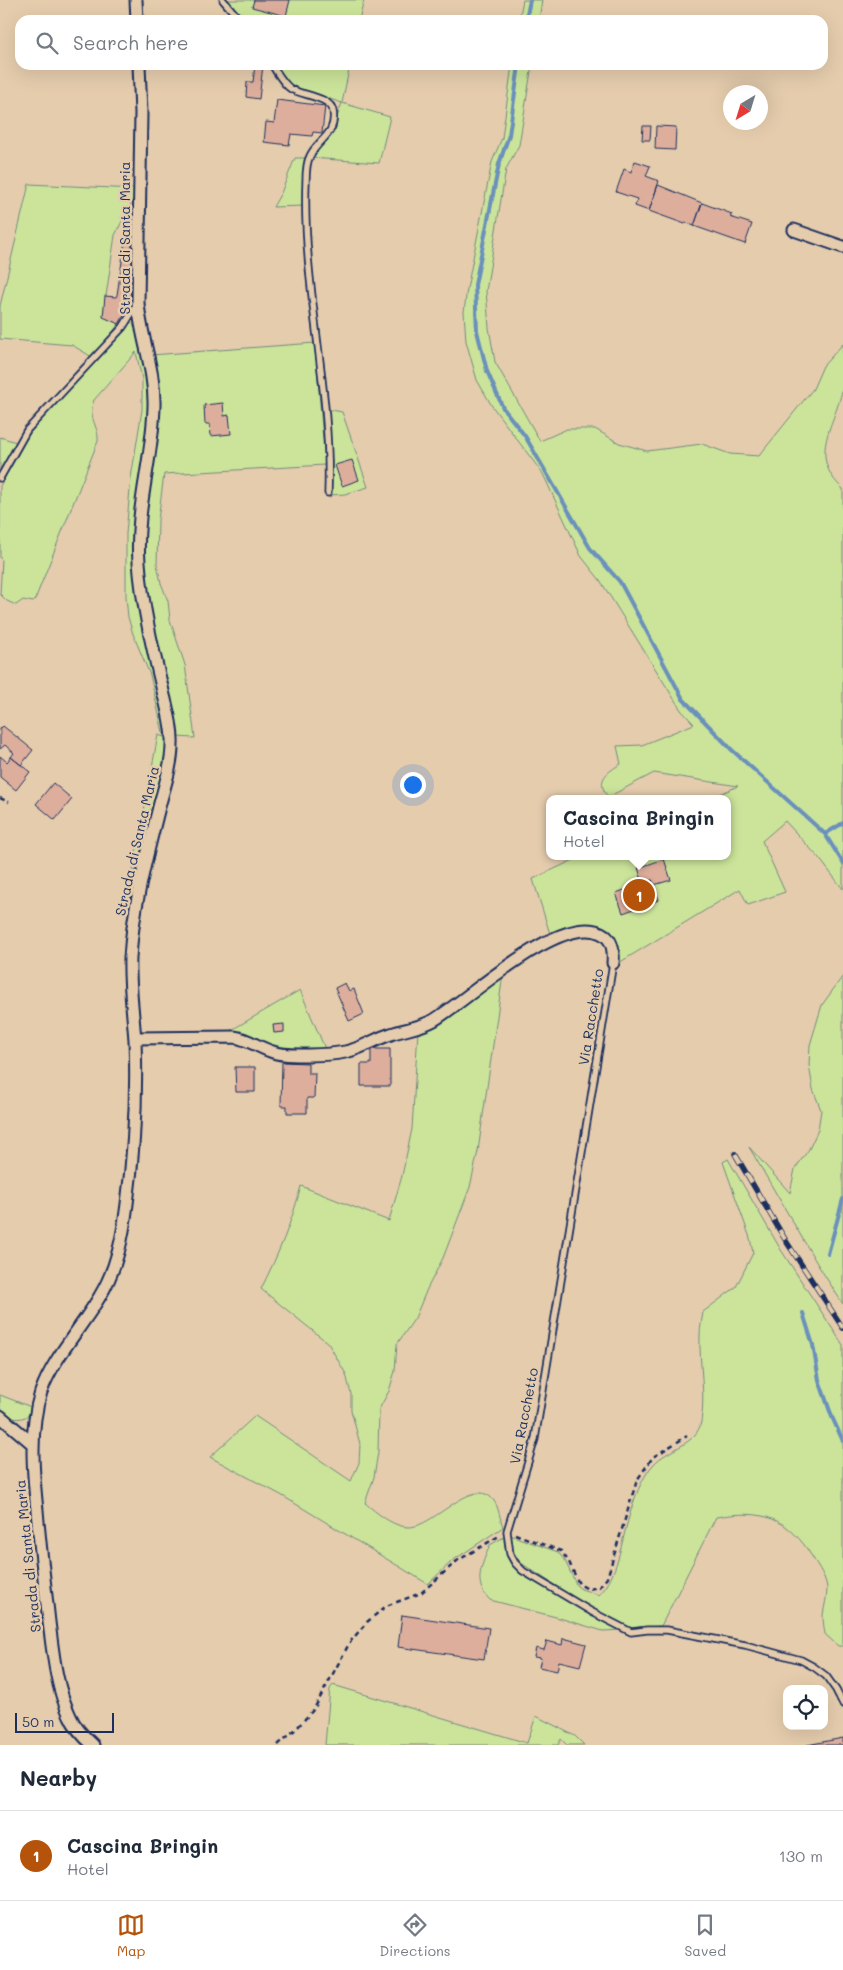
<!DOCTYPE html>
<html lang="en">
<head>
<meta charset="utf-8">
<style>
	:root { --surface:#fff; --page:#f2f2f3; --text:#1f2937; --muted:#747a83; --line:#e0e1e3; --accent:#b45309 }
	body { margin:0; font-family:Mali,sans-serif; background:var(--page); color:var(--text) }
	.controls { position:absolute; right:15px; bottom:15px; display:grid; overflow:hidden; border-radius:10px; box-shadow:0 5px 20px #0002 }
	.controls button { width:45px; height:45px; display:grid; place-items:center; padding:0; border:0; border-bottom:1px solid var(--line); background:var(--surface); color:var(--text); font:25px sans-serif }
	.compass { position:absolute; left:723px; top:85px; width:45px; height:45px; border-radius:50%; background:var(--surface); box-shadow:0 5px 20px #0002; rotate:218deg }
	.scale { position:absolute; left:15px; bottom:12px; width:99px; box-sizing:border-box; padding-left:5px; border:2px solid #1b2f5e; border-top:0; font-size:14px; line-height:18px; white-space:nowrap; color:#1b2f5e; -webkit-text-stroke:4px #e5ccad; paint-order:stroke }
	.you { position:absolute; left:412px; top:784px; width:18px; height:18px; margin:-12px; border:4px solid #fff; border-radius:50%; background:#1a73e8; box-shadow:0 0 0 8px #1a73e833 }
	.badge { display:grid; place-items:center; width:32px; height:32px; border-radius:50%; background:var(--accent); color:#fff; font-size:16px; font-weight:700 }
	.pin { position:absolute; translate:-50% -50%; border:2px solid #fff; box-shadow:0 1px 5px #0006 }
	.popup { position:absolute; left:546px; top:795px; width:185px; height:65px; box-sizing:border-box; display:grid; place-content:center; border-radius:10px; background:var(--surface); filter:drop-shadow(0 1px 4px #0005); font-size:16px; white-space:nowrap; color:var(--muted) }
	.popup b { font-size:19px; color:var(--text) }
	.popup::after { content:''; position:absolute; left:50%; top:100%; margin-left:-10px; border:10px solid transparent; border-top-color:var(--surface) }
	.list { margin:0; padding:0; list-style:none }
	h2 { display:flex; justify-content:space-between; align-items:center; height:65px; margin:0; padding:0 20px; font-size:21px }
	h2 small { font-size:16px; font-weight:400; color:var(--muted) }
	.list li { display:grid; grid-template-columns:32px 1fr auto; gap:15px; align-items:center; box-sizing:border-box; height:90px; padding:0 20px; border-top:1px solid var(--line) }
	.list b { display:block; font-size:19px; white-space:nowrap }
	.list p { margin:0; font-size:16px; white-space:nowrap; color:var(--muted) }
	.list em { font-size:16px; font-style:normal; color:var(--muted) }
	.icon { flex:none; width:28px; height:28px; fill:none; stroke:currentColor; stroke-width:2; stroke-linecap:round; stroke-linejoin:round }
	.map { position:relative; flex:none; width:843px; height:1745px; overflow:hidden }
	.search { position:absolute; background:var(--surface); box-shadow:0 5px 20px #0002; left:15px; right:15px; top:15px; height:55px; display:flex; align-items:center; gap:12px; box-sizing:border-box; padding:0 18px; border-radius:15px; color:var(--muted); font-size:19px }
	.sheet { height:155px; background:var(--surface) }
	nav { display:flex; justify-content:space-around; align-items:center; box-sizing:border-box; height:70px; border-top:1px solid var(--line); background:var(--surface); font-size:14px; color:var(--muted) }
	nav a { display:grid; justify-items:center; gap:2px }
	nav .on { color:var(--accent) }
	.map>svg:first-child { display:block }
	.green { fill:#cbe49a; stroke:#738a7c }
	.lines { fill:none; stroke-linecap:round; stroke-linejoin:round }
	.stream { stroke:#6a90bc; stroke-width:4 }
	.building { fill:#deae9d; stroke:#1b2f5e }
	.lane-casing { stroke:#1b2f5e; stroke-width:9 }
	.street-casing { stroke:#1b2f5e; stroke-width:15 }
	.path { stroke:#1b2f5e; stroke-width:2.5; stroke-dasharray:5 4; stroke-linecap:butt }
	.lane { stroke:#e5ccad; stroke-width:5.5 }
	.street { stroke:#e5ccad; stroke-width:11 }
	.rail-casing { stroke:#1b2f5e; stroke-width:5.5 }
	.rail { stroke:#e5ccad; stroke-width:4; stroke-dasharray:11; stroke-linecap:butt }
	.labels { text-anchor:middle; stroke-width:5; stroke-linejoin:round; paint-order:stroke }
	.street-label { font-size:14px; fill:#1b2f5e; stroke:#e5ccad }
</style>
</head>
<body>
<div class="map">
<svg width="843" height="1745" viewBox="0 0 843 1745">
	<rect width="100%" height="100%" fill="#e5ccad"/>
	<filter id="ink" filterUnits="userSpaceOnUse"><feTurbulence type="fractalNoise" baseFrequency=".02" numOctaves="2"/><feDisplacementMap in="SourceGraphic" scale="10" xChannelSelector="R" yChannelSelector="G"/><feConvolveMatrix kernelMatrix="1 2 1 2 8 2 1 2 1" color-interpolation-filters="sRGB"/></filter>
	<g filter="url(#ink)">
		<path class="green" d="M228 0H364L359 20H245Z
			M523 0H542L539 20H519Z
			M276 65H350L342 103 390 117 379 163 311 158 330 137 342 103 292 86Z
			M512 65H532L519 145 506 169 486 291 489 328 495 362 540 441 567 429H595L619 443 647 451 702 444 730 454 759 456 813 389 823 366 843 344C843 357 843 373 843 386 836 425 806 455 843 489V889L819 858 785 821 762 841 785 892 748 905 740 889 617 964 609 934 551 937 533 879 582 856H728V799H709L738 786 654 773 608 797C595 780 607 772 621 764L617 746 642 745 694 724 681 710 600 580 581 556 543 474 492 406 477 380 466 341 464 312 467 289 492 162 502 138Z
			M295 158H306L303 206 273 207 281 193Z
			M29 184 134 189V198L115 235 103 316 119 324 92 357 72 345 0 339V306Z
			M131 322 140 332 151 397 136 524 168 749 159 790 137 872 133 870 158 735 164 737 150 675 133 634 128 617 126 597V534L131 478 142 410V379L136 352 94 400C87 419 99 425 98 441L36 597 33 602 23 600 16 605 7 601 0 594 2 560 0 558V486L30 433 63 394 124 332Z
			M315 343 325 465 164 474 158 520 157 564 161 583 168 601 170 620 185 665 195 738 176 737 156 640 142 558 151 355Z
			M327 409 342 412 368 487 345 494 330 495 332 463Z
			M0 437 16 442 0 470Z
			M503 974 478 1151 470 1187 443 1258 427 1289 415 1318 397 1344 395 1371 389 1391 379 1409 378 1452 374 1477 365 1503C377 1513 393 1527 409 1527 435 1527 474 1473 494 1501 499 1508 500 1519 503 1527L452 1561 428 1584 281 1495 210 1457 255 1416 351 1481 359 1463 360 1444 351 1410V1394L346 1374 328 1343 261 1289C278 1255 292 1222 301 1186L389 1221 402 1176 412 1129 418 1031Z
			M843 976V1304L818 1265 749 1147 790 1193 795 1169 809 1149 818 1130 821 1110 813 1089 809 1065 810 1045 822 1005Z
			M300 990 326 1051 283 1050 228 1032Z
			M728 1159 781 1250 843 1345V1646H838L825 1634C824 1628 823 1622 823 1615 824 1607 827 1598 827 1589 827 1579 818 1566 813 1558 788 1517 763 1509 716 1517L661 1626 630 1628 582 1603 521 1563 513 1552 510 1535 558 1552 565 1561 577 1586 581 1589 599 1595C610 1584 613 1574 618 1559 626 1530 634 1485 654 1464 667 1449 697 1445 701 1422 706 1393 699 1364 700 1335 700 1328 702 1320 703 1312L736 1287 753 1253 750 1238 723 1162Z
			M0 1395 31 1407 29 1415C20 1421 8 1419 0 1412Z
			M504 1537C504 1551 508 1563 519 1573L603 1622 622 1630 603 1631 556 1617 490 1600C472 1583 482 1565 490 1545Z
			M333 1685 527 1743 536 1716 575 1736 584 1745H567L561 1739 558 1745H325L330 1689Z"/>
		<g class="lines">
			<path class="stream" d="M526 20 530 0
				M519 65 509 135 499 164 475 285 477 331 487 371 503 408 525 436 590 548 620 582 683 699 732 750 825 834 843 863
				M825 834 843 823
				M828 1254 843 1199
				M803 1313 813 1345 819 1380 832 1417 843 1441"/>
		</g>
		<path class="building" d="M254 0H290L286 16 252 7Z
			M255 65H263L259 99 246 97 247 82H253Z
			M277 100 325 106 322 133 313 132 312 136 291 134 289 145 264 142 266 122 274 123Z
			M643 126H651L650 140H642Z
			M656 126 676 127 675 150 655 149Z
			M635 161 650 166 646 176 659 181 649 211 635 206 637 199 616 192 624 169 631 172Z
			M658 185 702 203 694 226 685 222V224L649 211Z
			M702 203 732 214 730 217 752 224 745 244 694 226Z
			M125 241H132L135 263 129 307 119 324 103 317 105 296 116 297 117 295Z
			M223 403 224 416 229 415 231 434 211 436 210 424H205L204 405Z
			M352 460 359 480 342 486 335 465Z
			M3 726 33 750 21 765 11 757 14 753 5 745 0 749V729Z
			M0 756 7 762 11 757 30 772 16 790 0 777Z
			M53 783 72 799 55 820 36 804Z
			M664 859 671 880 654 885 652 880 643 883 638 868Z
			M652 880 659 900 623 913 616 893Z
			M345 983 349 991 354 989 364 1014 349 1021 335 988Z
			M284 1024V1032L274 1033 273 1025Z
			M371 1049H390V1086H361V1064H371Z
			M282 1062 308 1063V1073H315L314 1098H307V1113H287V1106H281Z
			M235 1067H255V1092H236Z
			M402 1615 489 1628 484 1659 398 1647Z
			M563 1638 586 1644 580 1666 559 1661 557 1671 539 1667 541 1658 534 1657 536 1648 544 1650 547 1641 562 1645Z
			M843 1738V1745H807Z"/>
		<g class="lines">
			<g class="lane-casing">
				<path id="lane" d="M223 0 240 20
					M272 65C277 72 283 84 291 89 301 95 331 97 333 111 337 135 318 139 310 156 306 163 306 174 306 182 302 286 332 389 328 493
					M0 478 27 430 123 327 136 306
					M613 963 535 1439 507 1531 510 1554 515 1563 523 1571 592 1612 631 1632 647 1630H667L745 1645 801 1660 814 1667 826 1676 836 1690 843 1704"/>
			</g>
			<g class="street-casing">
				<path id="street" d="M136 0 137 20
					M794 230 843 247
					M135 1038 234 1037C249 1039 259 1048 273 1052 285 1057 331 1055 345 1052 361 1049 375 1039 391 1034 405 1029 420 1028 434 1020 469 999 559 913 601 933 613 939 614 951 613 963
					M0 1416 33 1444
					M93 1745C84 1737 75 1728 70 1716 56 1687 53 1653 49 1622 45 1585 40 1548 37 1510 33 1472 29 1429 41 1392 53 1358 82 1327 100 1296 117 1268 123 1236 127 1204 134 1151 137 1093 135 1040 133 1012 129 985 130 958 133 907 146 859 158 811 163 790 172 767 172 745 173 726 166 705 162 687 152 646 142 604 139 562 135 509 153 458 154 406 155 370 141 338 138 303L141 113 139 65"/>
			</g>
			<path class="path" d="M0 798 9 802
				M515 1534 561 1551 569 1562 579 1584 588 1589 599 1587 607 1578 637 1480 653 1457 687 1436
				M278 1745 297 1728 314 1709 350 1642 367 1622 386 1606 421 1593 457 1561 499 1536"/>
			<use href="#lane" class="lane"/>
			<use href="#street" class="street"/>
			<g class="rail-casing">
				<path id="rail" d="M735 1154 786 1241 843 1328"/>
			</g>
			<use href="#rail" class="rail"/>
		</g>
	</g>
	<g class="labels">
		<g class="street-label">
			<text transform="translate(125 238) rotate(-90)" y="5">Strada di Santa Maria</text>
			<text transform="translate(137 841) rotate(-77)" y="5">Strada di Santa Maria</text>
			<text transform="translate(591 1017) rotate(-81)" y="5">Via Racchetto</text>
			<text transform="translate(524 1416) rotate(-79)" y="5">Via Racchetto</text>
			<text transform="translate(28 1556) rotate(-96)" y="5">Strada di Santa Maria</text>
		</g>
	</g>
</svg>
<div class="controls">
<button><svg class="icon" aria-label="locate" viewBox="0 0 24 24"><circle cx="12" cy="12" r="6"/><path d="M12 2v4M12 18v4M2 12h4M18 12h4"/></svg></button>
</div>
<svg class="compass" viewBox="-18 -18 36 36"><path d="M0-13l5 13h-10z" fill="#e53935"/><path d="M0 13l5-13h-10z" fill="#747a83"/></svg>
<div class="scale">50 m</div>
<div class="you"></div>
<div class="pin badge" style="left:639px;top:895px">1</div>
<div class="popup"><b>Cascina Bringin</b>Hotel</div>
<div class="search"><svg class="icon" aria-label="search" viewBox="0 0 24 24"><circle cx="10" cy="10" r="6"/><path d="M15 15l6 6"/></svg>Search here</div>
</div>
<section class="sheet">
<h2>Nearby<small></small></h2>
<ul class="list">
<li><span class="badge">1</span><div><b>Cascina Bringin</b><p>Hotel</p></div><em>130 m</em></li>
</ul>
</section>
<nav>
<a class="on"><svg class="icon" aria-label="map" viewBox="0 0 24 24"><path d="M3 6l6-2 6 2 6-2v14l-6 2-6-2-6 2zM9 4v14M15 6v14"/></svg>Map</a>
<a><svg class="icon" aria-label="directions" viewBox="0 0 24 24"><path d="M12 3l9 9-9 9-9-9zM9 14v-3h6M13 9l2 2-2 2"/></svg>Directions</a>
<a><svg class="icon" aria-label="saved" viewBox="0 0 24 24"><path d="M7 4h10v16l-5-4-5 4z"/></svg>Saved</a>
</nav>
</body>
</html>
